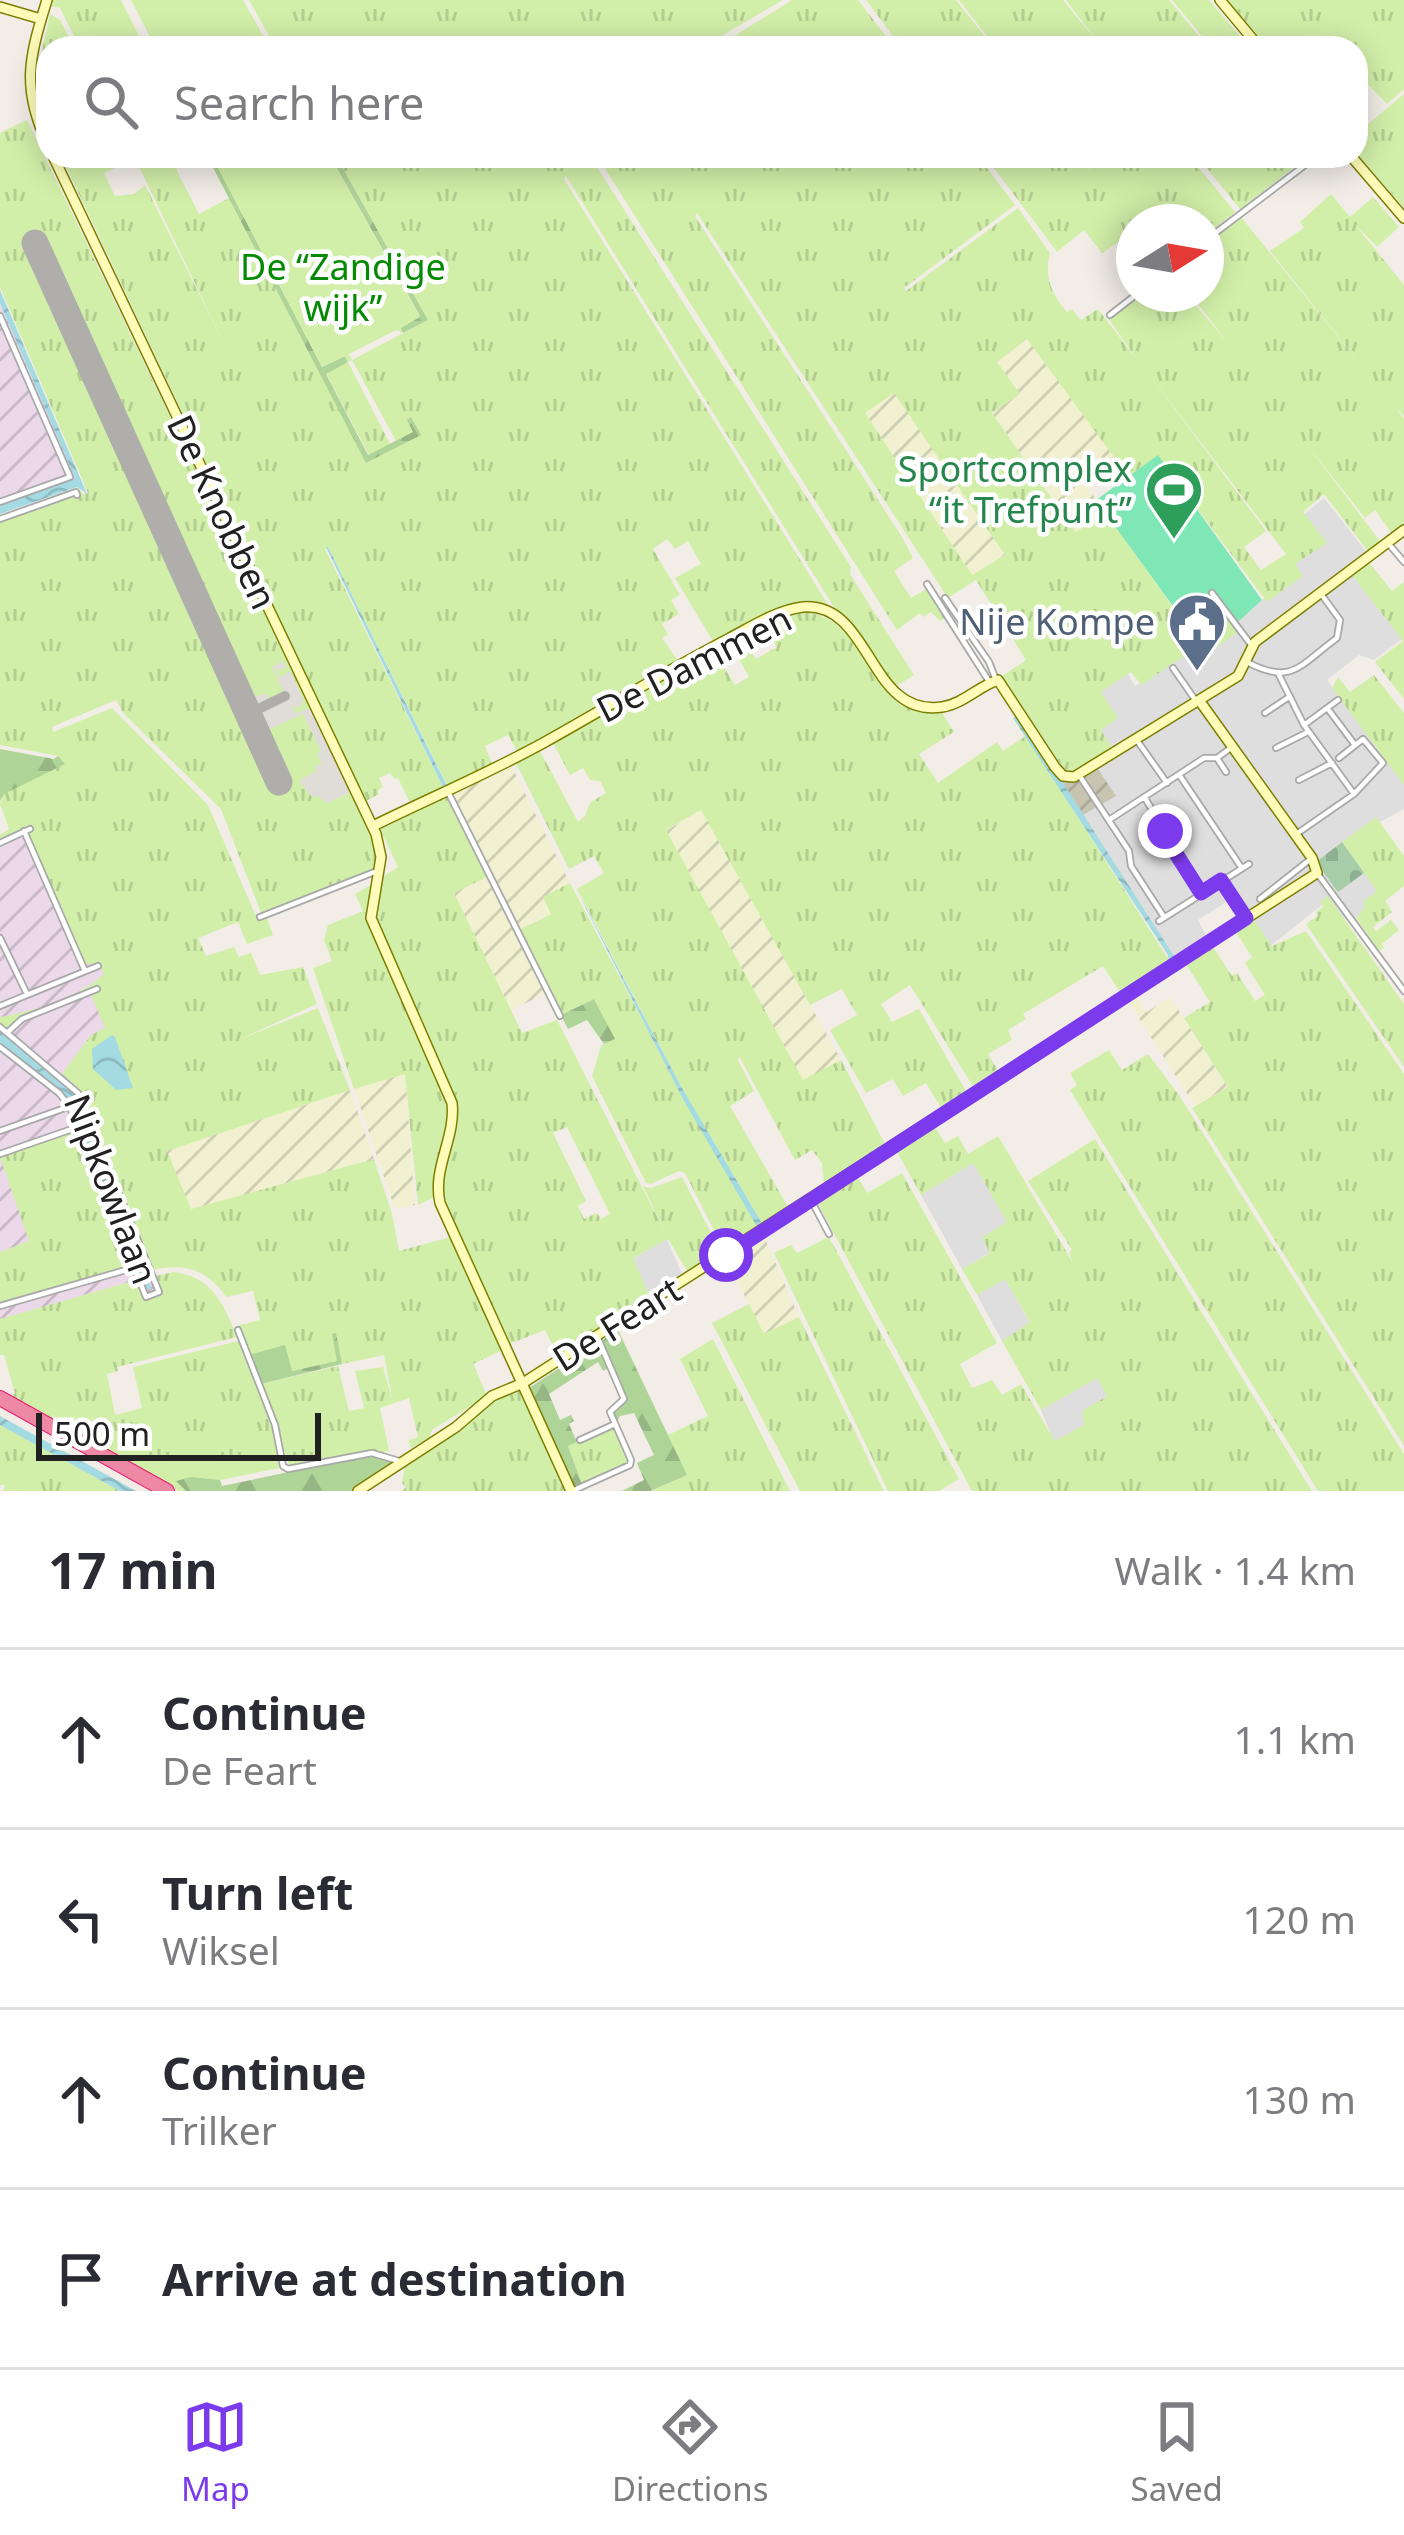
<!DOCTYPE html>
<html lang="en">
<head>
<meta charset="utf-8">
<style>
	:root { --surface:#fff; --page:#f2f2f3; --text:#2b2b33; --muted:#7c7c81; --line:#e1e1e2; --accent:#7c3aed }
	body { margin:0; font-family:"Noto Sans",sans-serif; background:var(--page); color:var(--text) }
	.compass { position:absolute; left:1116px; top:204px; width:108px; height:108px; border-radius:50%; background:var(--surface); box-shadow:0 6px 30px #0003; rotate:79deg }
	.scale { position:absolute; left:36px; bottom:30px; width:285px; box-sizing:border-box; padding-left:12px; border:6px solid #212121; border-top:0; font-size:33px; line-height:42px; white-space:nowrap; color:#212121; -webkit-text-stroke:9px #fff; paint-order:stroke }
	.stop { position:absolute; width:36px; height:36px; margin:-27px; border:9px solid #7c3aed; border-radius:50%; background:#fff }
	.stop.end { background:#7c3aed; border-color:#fff; box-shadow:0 3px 12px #0008 }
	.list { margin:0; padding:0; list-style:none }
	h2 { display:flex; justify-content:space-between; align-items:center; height:156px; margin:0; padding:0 48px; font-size:51px }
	h2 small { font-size:39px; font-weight:400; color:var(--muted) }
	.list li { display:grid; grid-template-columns:78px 1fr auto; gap:36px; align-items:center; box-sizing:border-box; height:180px; padding:0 48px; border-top:3px solid var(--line) }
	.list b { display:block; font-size:45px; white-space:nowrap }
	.list p { margin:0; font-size:39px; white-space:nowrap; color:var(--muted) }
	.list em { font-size:39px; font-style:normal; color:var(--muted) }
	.icon { flex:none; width:66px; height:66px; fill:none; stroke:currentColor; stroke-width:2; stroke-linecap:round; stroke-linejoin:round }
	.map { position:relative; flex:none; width:1404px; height:1491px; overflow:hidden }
	.search { position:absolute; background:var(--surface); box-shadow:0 6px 30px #0003; left:36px; right:36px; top:36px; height:132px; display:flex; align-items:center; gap:30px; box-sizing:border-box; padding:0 42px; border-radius:36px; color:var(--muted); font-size:45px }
	.sheet { height:876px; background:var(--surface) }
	nav { display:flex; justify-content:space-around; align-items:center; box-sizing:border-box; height:168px; border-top:3px solid var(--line); background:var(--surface); font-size:33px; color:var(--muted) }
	nav a { display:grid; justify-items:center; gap:6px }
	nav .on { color:var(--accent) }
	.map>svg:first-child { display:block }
	.residential { fill:#dfdede }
	.industrial { fill:url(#industrial-furrows) }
	.airport { fill:#e0ddd8 }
	.construction { fill:url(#construction-furrows) }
	.farmland { fill:url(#farmland-furrows) }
	.grass { fill:url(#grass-tufts); fill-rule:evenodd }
	.forest { fill:url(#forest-firs) }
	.cemetery { fill:url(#cemetery-stones) }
	.garden { fill:#d2efa9 }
	.pitch { fill:#7fe6b5 }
	.water { fill:url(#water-waves) }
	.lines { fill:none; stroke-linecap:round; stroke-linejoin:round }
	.taxiway { stroke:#b0aeab; stroke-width:10 }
	.runway { stroke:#b0aeab; stroke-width:27 }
	.street-casing { stroke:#a8a8a8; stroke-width:8 }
	.secondary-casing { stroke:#7d7f00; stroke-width:12 }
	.highway-casing { stroke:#e91a74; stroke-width:16 }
	.street { stroke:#fff; stroke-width:4.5 }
	.secondary { stroke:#fefcb8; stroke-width:9 }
	.highway { stroke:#ee89a5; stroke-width:14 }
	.route { stroke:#7c3aed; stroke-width:15 }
	.labels { text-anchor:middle; stroke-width:9; stroke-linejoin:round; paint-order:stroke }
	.park-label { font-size:36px; fill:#048a03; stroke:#fff }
	.leisure-label { font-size:36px; fill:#27864d; stroke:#fff; text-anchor:end }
	.street-label { font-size:36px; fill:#212121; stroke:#fff }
	.service-label { font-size:36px; fill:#4e5e75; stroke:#fff; text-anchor:end }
</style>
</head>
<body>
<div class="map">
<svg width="1404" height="1491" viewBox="0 0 1404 1491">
	<defs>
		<pattern id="industrial-furrows" width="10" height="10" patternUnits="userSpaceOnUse" patternTransform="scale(3)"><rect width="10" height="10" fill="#ebd8e9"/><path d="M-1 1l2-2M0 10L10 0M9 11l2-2" fill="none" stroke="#c9b9c8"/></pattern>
		<pattern id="construction-furrows" width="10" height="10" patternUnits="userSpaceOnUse" patternTransform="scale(3)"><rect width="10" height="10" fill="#c7c5b1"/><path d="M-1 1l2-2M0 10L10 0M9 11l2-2" fill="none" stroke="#aba998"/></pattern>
		<pattern id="farmland-furrows" width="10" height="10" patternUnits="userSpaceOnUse" patternTransform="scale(3)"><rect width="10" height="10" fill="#f1f1d1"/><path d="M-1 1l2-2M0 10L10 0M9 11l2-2" fill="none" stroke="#ceceb3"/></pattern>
		<pattern id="grass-tufts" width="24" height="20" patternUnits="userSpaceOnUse" patternTransform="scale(3)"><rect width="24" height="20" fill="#d2efa9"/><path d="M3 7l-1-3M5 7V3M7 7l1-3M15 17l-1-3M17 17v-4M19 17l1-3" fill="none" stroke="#b4cd91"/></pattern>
		<pattern id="forest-firs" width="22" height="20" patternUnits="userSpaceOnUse" patternTransform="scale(3)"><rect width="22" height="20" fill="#afd498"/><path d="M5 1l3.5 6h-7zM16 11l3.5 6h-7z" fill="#96b683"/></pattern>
		<pattern id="cemetery-stones" width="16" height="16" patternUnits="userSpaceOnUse" patternTransform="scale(3)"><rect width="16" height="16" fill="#a6cda8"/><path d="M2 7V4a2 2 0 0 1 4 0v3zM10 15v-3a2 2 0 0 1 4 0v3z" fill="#8fb090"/></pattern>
		<pattern id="water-waves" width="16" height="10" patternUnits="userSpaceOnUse" patternTransform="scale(3)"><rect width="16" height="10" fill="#a4dae2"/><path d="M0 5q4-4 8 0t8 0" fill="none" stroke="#8dbbc2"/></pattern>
	</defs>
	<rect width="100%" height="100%" fill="#f2ede7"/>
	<path class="residential" d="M1324 498 1372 559 1353 575 1402 639 1374 660 1359 655 1327 680 1404 780V809L1373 826 1385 897 1350 923 1326 902 1269 947 1231 899 1198 920 1206 936 1174 956 1148 920 1060 778 1097 729 1096 690 1125 669 1135 686 1237 623 1262 600 1298 574 1292 562 1303 515Z
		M973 1163 1007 1222 991 1252 962 1269 921 1195Z
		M667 1239 682 1274 650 1297 632 1259Z
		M1005 1278 1030 1323 1002 1341 977 1295Z
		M1097 1378 1107 1395 1084 1425 1054 1442 1041 1410Z"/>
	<path class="industrial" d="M0 297 79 483 0 511Z
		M33 822 102 967 147 1102 92 1118 162 1294 145 1301 136 1280 0 1319V835Z"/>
	<path class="airport" d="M27 120 351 792 327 803 312 798 251 801 0 287V133Z"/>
	<path class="construction" d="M1096 766 1116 796 1083 815 1058 776Z"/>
	<path class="farmland" d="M1028 339 1119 464 1088 488 1105 512 1076 532 991 412 1019 393 997 362Z
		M895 392 1005 555 972 575 864 412Z
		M511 765 570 883 544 897 551 913 519 930 452 792Z
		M701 809 841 1060 803 1081 666 831Z
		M487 877 545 994 511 1010 453 892Z
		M1134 994 1147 1012 1170 997 1228 1087 1195 1106 1126 998Z
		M405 1073 415 1205 395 1209 354 1089Z
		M350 1090 374 1159 190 1210 167 1150Z
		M763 1234 799 1317 764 1334 734 1275 747 1266 737 1250Z"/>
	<path class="grass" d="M51 0H121L145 48H80L60 8 50 6Z
		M249 0H783L701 48H276Z
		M792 0H858L895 48H715Z
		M866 0H956L994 48H902Z
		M959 0H1063L1100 45 1066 0H1169L1209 48H1110L1104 41 1103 48H996Z
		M1172 0H1209L1250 48H1212Z
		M1227 0H1404V89L1387 104 1356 72V48H1268Z
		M50 14 60 20 75 48H48V129L35 82Z
		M1404 94V208L1356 152V134Z
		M27 120 310 708 296 713 292 705 298 708 304 701 290 671 279 678 276 670 286 668 284 661 272 667 285 695 271 702 266 693 259 696 248 692 43 240 29 245 250 736 274 784 284 781 263 732 303 714 321 751 317 754 322 765H315L316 771 299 781 312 797 318 796 327 803 352 792 377 847 374 869 265 912 273 935 247 944 238 922 198 938 206 956 234 947 239 957 251 953 260 975 303 967 317 1004 238 1040 318 1008 350 1090 167 1151 191 1209 374 1159 392 1214 399 1251 454 1236 505 1349 473 1364 487 1396 432 1430 429 1439 410 1448 409 1440 418 1437 409 1398 380 1408 389 1451 289 1465 261 1384 338 1366 349 1411 364 1408 355 1371 383 1367 393 1402 384 1355 342 1364 335 1333 338 1361 291 1371 249 1355 237 1326 260 1320 253 1291 226 1297C207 1269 184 1263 152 1270L86 1104 77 1087 62 1074 91 1035 105 1028 91 994 96 988 18 1019 7 1028 0 1025V1017C32 1012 81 996 104 974L98 964H85L29 837 32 828 0 842V835L9 829 0 804 3 795 58 756 0 745V520L71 495 79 498 77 487 83 494 88 493 0 287V133ZM116 700 123 713 221 809 261 913 255 914 208 805 112 708 53 732 52 727Z
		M61 156H114L119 166 104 173 115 196 134 194 145 185 224 344 134 156H200L176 169 199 214 229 198 367 463 414 432 396 441 352 360 428 320 336 156H590L851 567 850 574 914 675 893 688 853 626 837 612 566 176 564 179 830 608 795 604 714 643 675 578 701 564 688 541 675 549 667 539 653 549 680 595 671 600 679 614 662 624 668 634 662 638 678 661 518 753 508 735 485 746 493 766 411 805 398 778 394 779 390 773 379 778 383 787 378 790 379 794 366 801ZM328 547 447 785 443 787 325 549Z
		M597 156H978L1015 205 904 288 906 291 1018 208 1050 253C1044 276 1051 294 1067 312L1072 309 1081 320 1098 309 1141 365 1108 318 1140 294H1186L1228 343 1190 294H1206V243L1241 217 1377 385 1270 251 1304 228 1300 222 1331 194 1350 217 1373 197 1399 227 1377 247 1354 223 1404 285V416L1395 407 1404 419V526L1393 535 1375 510 1365 518 1305 442 1379 540H1384L1370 554 1324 494 1303 512 1327 543 1295 564 1303 576 1267 602 1158 456 1128 476 1027 339 997 362 1020 394 992 413 1065 518 1076 532 1105 512 1195 638 1227 616 1239 631 1206 655 1199 646 1141 685 1131 672 1101 692 1118 718 1101 730 1113 750 1067 774 1002 676 1026 660 976 580 948 598 697 213 695 216 902 537 913 558 894 571 911 598 928 588 947 616 940 621 931 612 923 617 920 613 897 630ZM1145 369 1286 554 1261 570 1244 547 1266 531ZM894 393 1005 555 972 575 865 413Z
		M985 156H1078L1091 172 1081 156H1189L1235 212 1206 235V222H1134V232L1102 253 1084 230 1057 252Z
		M1197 156H1298L1301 162 1240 209Z
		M348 362 390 444 369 455 326 373Z
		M1368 561 1392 591 1404 582V699L1375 662 1403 641 1351 574Z
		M802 611C881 622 861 715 941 711L954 732 919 754 938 783 997 742 1003 751 1026 736 1169 960 1120 992 1103 966 1023 1014 1026 1019 1008 1030 1012 1040 988 1054 999 1072 974 1088 910 985 881 1004 892 1022 919 1009 967 1093 941 1108 926 1083 903 1096 893 1079 866 1093 830 1030 857 1015 842 989 810 1005 701 810 666 830 803 1080 841 1060 884 1142V1145L824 1185 822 1163 812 1150 795 1160 739 1056 738 1060 754 1091 730 1106 788 1207 763 1225 682 1088 577 889 604 873 594 856 569 869 515 761 539 749 578 822 585 816 590 803 606 793 600 781 590 780 583 768 570 775 552 741 714 651 735 685 749 677 730 643 751 632 757 644 750 650 756 659 777 647 764 625Z
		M1374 675 1404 713V785L1332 688 1338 677 1350 692Z
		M446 794 487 877 454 893 522 1033 557 1020 666 1234 643 1186 651 1188 682 1177 720 1250 688 1272 668 1239 633 1258 650 1297 558 1356 545 1330 509 1344 442 1193C439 1159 463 1130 454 1095L377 921 381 878 398 867 379 827ZM567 1127 610 1214 601 1219 597 1213 584 1219 578 1206 586 1201 553 1133Z
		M1376 817 1404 856V886L1385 901 1392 912 1373 927 1376 931 1391 920 1399 930 1382 944 1384 948 1379 951 1356 918 1364 908V901L1377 891 1342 842Z
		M374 883 370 910 443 1086 453 1119 437 1196 418 1205 405 1074 354 1089 313 968 332 961 324 940 328 925 363 911 355 894Z
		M570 883 684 1098 758 1226 723 1248 685 1173 679 1171 651 1184 646 1183 592 1076 601 1046 614 1038 594 999 561 1015 519 930 551 914 543 897Z
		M1328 896 1404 1004V1067L1306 924 1318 916 1316 912 1323 907 1320 902Z
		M1252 917 1272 946 1306 931 1404 1074V1446L1192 1108 1228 1087 1184 1018 1210 1002 1184 961 1211 944 1232 976 1237 973 1255 1001 1265 995 1245 963 1252 957 1234 929Z
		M1109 1050 1122 1070 1148 1054 1179 1095 1404 1454V1491H1318L1070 1090 1077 1085 1070 1073Z
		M933 1124 945 1143 958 1136 968 1154 998 1136 1073 1263 1069 1253 1072 1250 1028 1181 1095 1139 1312 1491H972L816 1200 856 1174 867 1193 902 1173 997 1343 960 1364 972 1388 992 1380 1002 1395 1021 1384 1055 1441 1084 1425 1082 1411 1107 1396 1097 1378 1041 1410 1002 1341 1030 1322 1005 1279 977 1295 962 1269 990 1253 982 1237 1007 1222 973 1163 921 1195 895 1148Z
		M77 1131 129 1261 128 1267 0 1304V1252L29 1241 0 1157Z
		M829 1237 959 1479 939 1491H888L774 1253 791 1245 797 1253Z
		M174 1272C213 1277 224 1305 237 1337L117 1367 118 1371 107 1374 115 1415 142 1408 133 1367 238 1341 273 1428 279 1468 216 1481 191 1477 182 1488 186 1491H178L0 1393V1389L12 1396 15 1393 4 1355H0V1319L136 1280 146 1301 162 1294 155 1276Z
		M749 1304 764 1334 799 1317 884 1491H800L712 1323Z
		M713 1339 790 1491H650L686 1474 668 1435 708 1416 680 1359Z
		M520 1388 567 1491H402L406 1487 402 1483 405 1464 459 1432 492 1401Z
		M0 1425 120 1491H3L5 1485H0Z
		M614 1426 626 1453 627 1464 582 1484 568 1446Z"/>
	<path class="forest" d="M207 156H212L322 367 345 356 348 362 326 374 368 455 413 432 407 420 411 417 421 435 366 463Z
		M330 156H336L428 320 403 333 400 328 420 316Z
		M0 749 54 759 58 756 65 764 4 794 0 801Z
		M594 999 615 1039 604 1044 587 1020 568 1029 561 1015Z
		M617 1328 687 1475 650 1491H622L644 1480 637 1463 654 1455 634 1413 620 1416 617 1422 613 1411 627 1401 603 1344V1340Z
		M336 1333 342 1364 261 1384 249 1355 285 1345 292 1371 337 1361 332 1334Z
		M596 1344 609 1368 603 1371 598 1362 549 1394 560 1420 571 1415 574 1421 569 1424 577 1442 568 1446 582 1484 573 1488 529 1388Z
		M371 1455 395 1462 356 1491H186L176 1481 191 1477 220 1480 222 1486Z"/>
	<path class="cemetery" d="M1342 842 1364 873 1338 892 1316 862Z"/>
	<path class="garden" d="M131 0H243L270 48H156Z
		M212 156H330L420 317 401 328 403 333 396 330 349 354 352 360 348 362 345 356 322 367Z"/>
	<path class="pitch" d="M1158 455 1262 600 1239 621 1227 616 1196 638 1096 500Z"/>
	<path class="water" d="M0 290 87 494 77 487 0 514V506L75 478 0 303Z
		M326 547H328L447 786 443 787Z
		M1019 714 1174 956 1202 941 1119 997V991L1169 961 1168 955 1013 718Z
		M575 887 682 1088 763 1225 759 1230 684 1101Z
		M0 1032 75 1095 152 1289H146L69 1100 0 1042Z
		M112 1035 115 1037 133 1088 116 1090 93 1069 92 1049Z
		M0 1416 136 1491H120L0 1425Z"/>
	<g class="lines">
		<path class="taxiway" d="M248 714 285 696"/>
		<path class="runway" d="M35 243 279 782"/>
		<g class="street-casing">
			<path id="street" d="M1206 240 1317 156
				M1110 315 1137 294
				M0 316 70 477 0 502
				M0 519 76 492 77 495
				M1388 543 1404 562
				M927 584 990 683
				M1212 593 1252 646
				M945 598 989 662 996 680
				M1247 662C1292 686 1300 665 1337 638L1340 620 1321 594
				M1173 668 1196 701
				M1279 675 1304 725 1354 794 1295 835
				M1328 709 1355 745
				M1265 713 1289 697
				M1304 725 1338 700
				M1136 739 1167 783
				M1276 748 1306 733
				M1339 758 1363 739 1383 763 1354 794
				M1226 772 1217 758 1232 747
				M1079 775 1129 851 1131 866 1164 917
				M1180 776 1241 867
				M1299 780 1332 763
				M447 790 560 1016
				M1145 798 1201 893
				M1109 820 1204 758H1217
				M24 831 85 971
				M0 843 30 829
				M1317 873 1404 991
				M1221 880 1245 916
				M1260 899 1312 858
				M260 917 377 871
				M1159 921 1249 864
				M0 938 26 992
				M0 1006 98 966
				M0 1027 78 1093 159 1292 146 1297 70 1107 59 1093 0 1047
				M7 1033 22 1019 97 989
				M0 1131 68 1107
				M0 1154 78 1127
				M811 1200 829 1234
				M0 1306 133 1268
				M238 1330 275 1425 283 1466 288 1469 372 1453 399 1461
				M580 1440 615 1424
				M572 1491 630 1465 631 1460 610 1412 624 1399 597 1336"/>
		</g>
		<g class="secondary-casing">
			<path id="secondary" d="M47 0C29 58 21 88 48 145
				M1220 0 1260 48
				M0 7 41 19
				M53 156 376 834 381 857 371 918 452 1103C456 1138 432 1168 440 1203L571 1491
				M1351 156 1404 218
				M373 826C430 798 489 773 545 742 606 708 666 671 728 639 751 627 777 610 803 607 872 602 868 718 942 707 963 704 979 686 998 680L1055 767 1063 776 1074 777 1238 676 1255 642 1404 530
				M358 1491 456 1427 492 1396 523 1383 1317 873 1312 858 1199 700"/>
		</g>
		<g class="highway-casing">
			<path id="highway" d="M0 1398 167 1491"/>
		</g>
		<use href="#street" class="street"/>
		<use href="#secondary" class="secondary"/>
		<use href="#highway" class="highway"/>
	</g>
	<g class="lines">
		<path class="route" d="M726 1255 1246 918 1221 880 1201 893 1168 841 1165 831"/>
	</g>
	<defs>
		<g id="stadium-pin" transform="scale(3)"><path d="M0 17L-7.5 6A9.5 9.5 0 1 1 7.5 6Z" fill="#2e9e5b" stroke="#fff"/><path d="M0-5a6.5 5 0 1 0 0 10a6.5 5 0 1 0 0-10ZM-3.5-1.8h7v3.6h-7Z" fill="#fff"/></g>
		<g id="civic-pin" transform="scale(3)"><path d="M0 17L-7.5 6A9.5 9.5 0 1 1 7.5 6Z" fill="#5c6f8a" stroke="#fff"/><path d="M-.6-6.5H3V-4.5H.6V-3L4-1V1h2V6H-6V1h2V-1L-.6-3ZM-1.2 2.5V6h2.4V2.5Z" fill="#fff"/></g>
	</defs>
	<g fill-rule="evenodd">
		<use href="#stadium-pin" x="1174" y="490"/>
		<use href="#civic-pin" x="1197" y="622"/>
	</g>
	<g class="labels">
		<g class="park-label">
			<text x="343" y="280">De “Zandige<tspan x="343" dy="41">wijk”</tspan></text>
		</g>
		<g class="leisure-label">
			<text x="1132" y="482">Sportcomplex<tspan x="1132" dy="41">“it Trefpunt”</tspan></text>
		</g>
		<g class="street-label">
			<text transform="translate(222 512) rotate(65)" y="13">De Knobben</text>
			<text transform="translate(694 664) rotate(-27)" y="13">De Dammen</text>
			<text transform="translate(111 1189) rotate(69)" y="13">Nipkowlaan</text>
			<text transform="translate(617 1324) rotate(-32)" y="13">De Feart</text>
		</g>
		<g class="service-label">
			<text x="1155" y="635">Nije Kompe</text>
		</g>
	</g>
</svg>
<svg class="compass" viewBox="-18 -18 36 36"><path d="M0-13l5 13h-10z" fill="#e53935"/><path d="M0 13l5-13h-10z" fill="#7c7c81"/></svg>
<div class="scale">500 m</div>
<div class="stop" style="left:726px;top:1255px"></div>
<div class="stop end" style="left:1165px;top:831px"></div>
<div class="search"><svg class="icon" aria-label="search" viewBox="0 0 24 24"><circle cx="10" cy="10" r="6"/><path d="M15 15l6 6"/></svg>Search here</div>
</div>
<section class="sheet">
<h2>17 min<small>Walk · 1.4 km</small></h2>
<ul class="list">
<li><svg class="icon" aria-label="ahead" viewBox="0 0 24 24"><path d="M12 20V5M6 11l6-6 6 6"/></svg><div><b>Continue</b><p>De Feart</p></div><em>1.1 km</em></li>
<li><svg class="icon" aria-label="left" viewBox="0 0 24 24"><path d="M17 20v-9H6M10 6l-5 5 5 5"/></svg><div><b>Turn left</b><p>Wiksel</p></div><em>120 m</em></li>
<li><svg class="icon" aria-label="ahead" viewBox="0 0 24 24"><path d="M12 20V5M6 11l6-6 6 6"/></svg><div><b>Continue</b><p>Trilker</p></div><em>130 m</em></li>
<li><svg class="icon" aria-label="arrive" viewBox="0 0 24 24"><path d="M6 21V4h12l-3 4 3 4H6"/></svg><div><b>Arrive at destination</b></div></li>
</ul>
</section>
<nav>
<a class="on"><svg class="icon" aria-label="map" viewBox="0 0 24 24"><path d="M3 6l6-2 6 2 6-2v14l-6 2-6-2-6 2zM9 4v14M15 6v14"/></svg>Map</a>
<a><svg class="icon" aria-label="directions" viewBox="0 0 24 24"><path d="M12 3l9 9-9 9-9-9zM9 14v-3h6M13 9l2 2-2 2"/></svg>Directions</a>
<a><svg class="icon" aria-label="saved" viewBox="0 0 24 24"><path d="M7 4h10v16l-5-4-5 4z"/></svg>Saved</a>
</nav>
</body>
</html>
